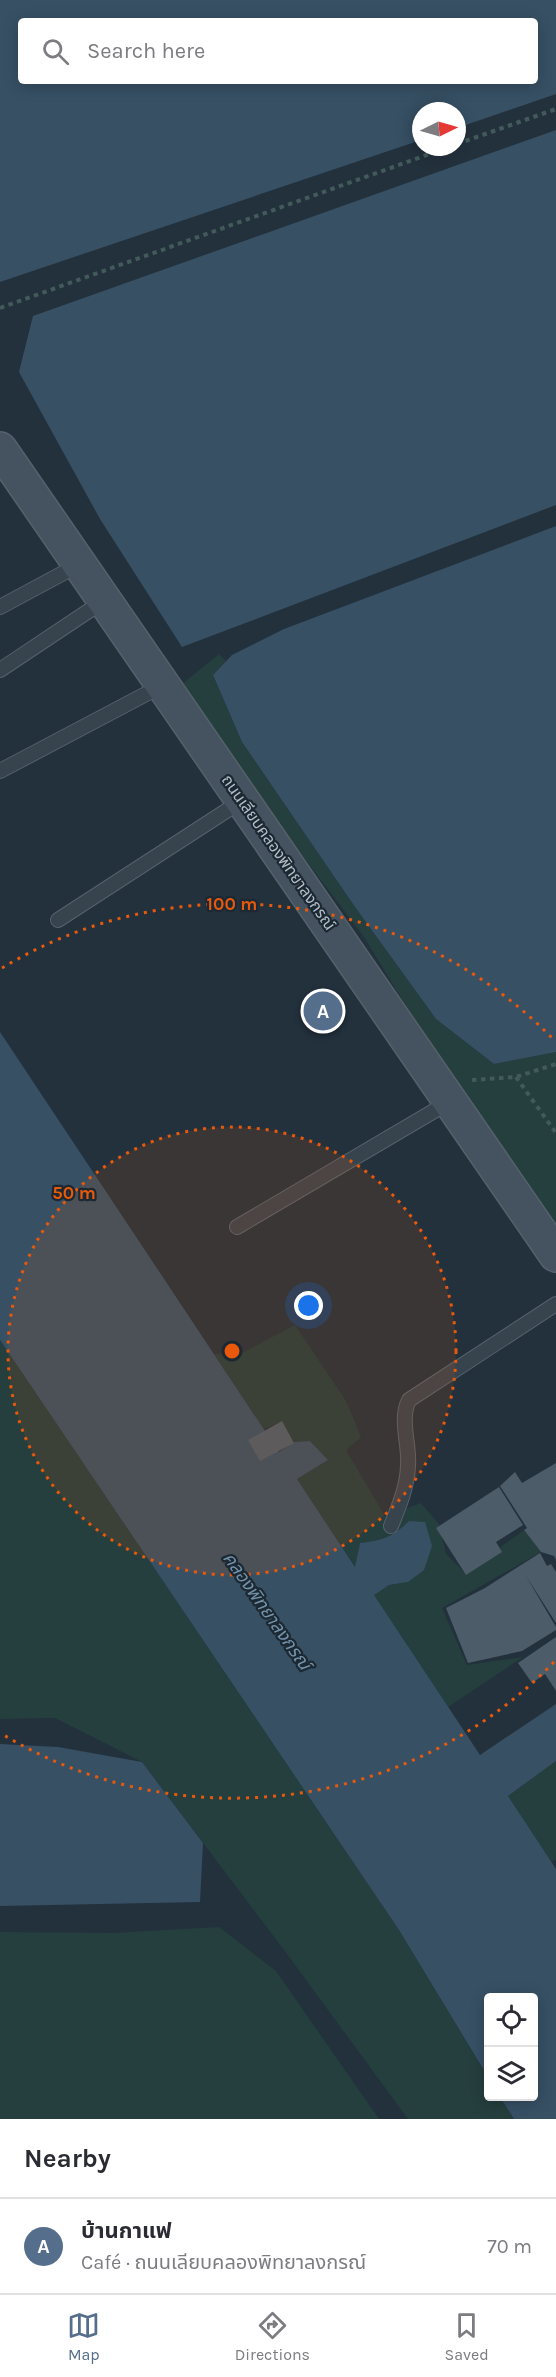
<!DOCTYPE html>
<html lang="en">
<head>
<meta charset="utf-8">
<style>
	:root { --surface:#fff; --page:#f7f7f7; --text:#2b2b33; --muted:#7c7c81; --line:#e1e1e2; --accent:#556e8c }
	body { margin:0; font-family:Karla,"Noto Sans Thai",sans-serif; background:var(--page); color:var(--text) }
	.controls { position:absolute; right:18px; bottom:18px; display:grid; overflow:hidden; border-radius:6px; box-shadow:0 3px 15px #0003 }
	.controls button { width:54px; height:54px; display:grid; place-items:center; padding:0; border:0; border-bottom:2px solid var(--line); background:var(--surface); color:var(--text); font:30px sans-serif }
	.compass { position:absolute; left:412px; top:102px; width:54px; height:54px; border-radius:50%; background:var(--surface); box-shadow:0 3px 15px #0003; rotate:85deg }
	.you { position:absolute; left:309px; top:1306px; width:21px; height:21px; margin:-15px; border:4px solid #fff; border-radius:50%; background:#1a73e8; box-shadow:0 0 0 9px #1a73e833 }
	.badge { display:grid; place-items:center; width:39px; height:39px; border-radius:50%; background:var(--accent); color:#fff; font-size:20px; font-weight:700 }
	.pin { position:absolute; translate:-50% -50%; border:3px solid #fff; box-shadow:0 2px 6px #0006 }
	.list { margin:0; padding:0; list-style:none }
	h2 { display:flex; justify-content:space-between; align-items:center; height:78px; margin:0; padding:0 24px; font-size:26px }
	h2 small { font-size:20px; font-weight:400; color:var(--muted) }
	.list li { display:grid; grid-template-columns:39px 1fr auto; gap:18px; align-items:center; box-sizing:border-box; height:96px; padding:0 24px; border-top:2px solid var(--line) }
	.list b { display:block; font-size:22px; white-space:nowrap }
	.list p { margin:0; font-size:20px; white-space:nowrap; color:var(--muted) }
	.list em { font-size:20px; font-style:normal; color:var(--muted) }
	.icon { flex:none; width:33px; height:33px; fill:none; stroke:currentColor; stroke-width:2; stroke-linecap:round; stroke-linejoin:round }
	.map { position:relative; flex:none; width:556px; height:2119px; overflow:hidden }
	.search { position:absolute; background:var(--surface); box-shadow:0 3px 15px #0003; left:18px; right:18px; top:18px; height:66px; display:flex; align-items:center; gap:15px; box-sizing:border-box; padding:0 21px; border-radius:6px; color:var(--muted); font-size:22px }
	.sheet { height:174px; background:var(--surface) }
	nav { display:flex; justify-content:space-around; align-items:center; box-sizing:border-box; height:84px; border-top:2px solid var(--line); background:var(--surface); font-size:16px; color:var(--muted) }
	nav a { display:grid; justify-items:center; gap:3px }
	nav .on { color:var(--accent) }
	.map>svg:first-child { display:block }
	.green { fill:#253e3e }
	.water { fill:#375064; fill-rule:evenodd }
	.building { fill:#4c5c68 }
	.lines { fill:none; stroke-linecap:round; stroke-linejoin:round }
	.service-casing { stroke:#55616b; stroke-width:16 }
	.secondary-casing { stroke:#55616b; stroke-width:36 }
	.path { stroke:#435a5a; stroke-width:4; stroke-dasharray:4.5 4.5; stroke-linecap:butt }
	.service { stroke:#37434d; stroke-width:14 }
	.secondary { stroke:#455360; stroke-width:33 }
	.ring { fill:none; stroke:#e8590c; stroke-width:3; stroke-dasharray:3 6 }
	.labels { text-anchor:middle; stroke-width:4.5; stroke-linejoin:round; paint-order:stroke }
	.street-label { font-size:16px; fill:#b3bec8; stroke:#1c2832 }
	.water-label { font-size:18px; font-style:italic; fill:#7393ab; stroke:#1c2832 }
	.centre { fill:#e8590c; stroke:#1c2832; stroke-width:3 }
	.ring-label { font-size:18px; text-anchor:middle; font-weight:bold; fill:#e8590c; stroke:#1c2832; stroke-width:4.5; stroke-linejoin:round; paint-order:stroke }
</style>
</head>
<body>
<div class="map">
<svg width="556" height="2119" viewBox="0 0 556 2119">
	<rect width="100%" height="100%" fill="#23313d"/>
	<path class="green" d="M219 654 226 661 213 675 242 742 355 907 436 1019 494 1064 556 1052V1223L429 1044 364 937 299 851 181 685Z
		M295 1325 346 1401 361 1437 346 1450 385 1516 421 1503 439 1524 446 1554 465 1573 524 1530 541 1552 442 1608 467 1665 523 1657 448 1707 373 1594 389 1585 408 1582 409 1521C392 1537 384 1540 360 1543L356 1568 297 1479 328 1460 310 1441 294 1442 281 1422 264 1429 214 1354H240Z
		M0 1340 399 1930 488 2077V2096L500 2097 514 2119H408L287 1954 142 1762 55 1718 0 1719Z
		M556 1761V1859L551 1862 508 1796Z
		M219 1927 276 1971 379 2119H0V1932L113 1933Z"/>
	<path class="water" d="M0 0H556V94L457 128V111H421V140L0 282ZM21 21H535V81H21Z
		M556 130V505L182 647 100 519 19 372 33 316Z
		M556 526V1052L494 1064 436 1019 355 907 242 742 213 675 232 655 284 629Z
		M0 1032 279 1452 294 1442 310 1441 328 1460 297 1479 355 1567 360 1543C384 1540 392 1537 409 1521L425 1522 432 1546 424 1570 408 1582 389 1585 374 1595 480 1755 556 1704V1761L508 1796 556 1869V2119H514L500 2097 534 2096V1998H488V2077L399 1930 0 1340Z
		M0 1744 58 1747 142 1762 203 1843 200 1902 0 1906Z"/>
	<path class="building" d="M282 1421 294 1443 260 1461 248 1440Z
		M556 1463V1560L554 1556 541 1552 524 1530 527 1528 500 1486 515 1472 522 1483Z
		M499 1487 523 1525 496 1542 502 1552 466 1575 436 1528Z
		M540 1553 547 1566 551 1564 556 1572V1623L526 1576 556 1627V1630L522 1651 468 1663 446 1608 485 1588Z
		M556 1637V1691L545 1674 532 1683 518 1663Z"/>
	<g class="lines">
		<g class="service-casing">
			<path id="service" d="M0 607 80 564
				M0 670 105 600
				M0 771 163 685
				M58 920 243 800
				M237 1227 451 1101
				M391 1526C399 1506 407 1488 408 1466 410 1445 399 1420 409 1400L556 1304"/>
		</g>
		<g class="secondary-casing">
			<path id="secondary" d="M0 449 556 1255"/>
		</g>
		<path class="path" d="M457 144 556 109
			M0 308 449 147
			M516 1077 556 1133
			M472 1080 516 1077 556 1064"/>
		<use href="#service" class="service"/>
		<use href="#secondary" class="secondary"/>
	</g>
	<circle cx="232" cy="1351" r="224" fill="#e8590c" fill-opacity=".12"/>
	<g class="ring">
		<circle cx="232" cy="1351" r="224"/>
		<path d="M554 1662A447 447 0 0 1 2 1734M2 968A447 447 0 0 1 554 1040"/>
	</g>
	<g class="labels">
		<g class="street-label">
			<text transform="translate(279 852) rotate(55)" y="6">ถนนเลียบคลองพิทยาลงกรณ์</text>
		</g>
		<g class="water-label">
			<text transform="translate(267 1611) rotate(55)" y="6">คลองพิทยาลงกรณ์</text>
		</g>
	</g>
	<circle cx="232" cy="1351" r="9" class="centre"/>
	<g class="ring-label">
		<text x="232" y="910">100 m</text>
		<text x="74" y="1199">50 m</text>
	</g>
</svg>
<div class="controls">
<button><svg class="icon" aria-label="locate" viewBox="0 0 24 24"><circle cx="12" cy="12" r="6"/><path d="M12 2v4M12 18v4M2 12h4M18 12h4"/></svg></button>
<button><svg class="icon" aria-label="layers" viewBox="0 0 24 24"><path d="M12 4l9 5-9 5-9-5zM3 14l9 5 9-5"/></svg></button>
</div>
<svg class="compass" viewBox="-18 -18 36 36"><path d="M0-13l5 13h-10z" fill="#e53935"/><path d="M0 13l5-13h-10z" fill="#7c7c81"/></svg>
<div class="you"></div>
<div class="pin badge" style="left:323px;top:1011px">A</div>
<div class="search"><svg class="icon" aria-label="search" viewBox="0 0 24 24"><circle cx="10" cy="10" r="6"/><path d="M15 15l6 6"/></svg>Search here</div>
</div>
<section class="sheet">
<h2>Nearby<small></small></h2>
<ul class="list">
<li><span class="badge">A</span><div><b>บ้านกาแฟ</b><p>Café · ถนนเลียบคลองพิทยาลงกรณ์</p></div><em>70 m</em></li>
</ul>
</section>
<nav>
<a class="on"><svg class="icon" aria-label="map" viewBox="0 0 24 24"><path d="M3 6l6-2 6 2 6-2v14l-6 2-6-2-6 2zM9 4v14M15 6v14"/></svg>Map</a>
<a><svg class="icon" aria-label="directions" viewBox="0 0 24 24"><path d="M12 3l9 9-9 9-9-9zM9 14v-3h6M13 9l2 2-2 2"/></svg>Directions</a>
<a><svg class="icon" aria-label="saved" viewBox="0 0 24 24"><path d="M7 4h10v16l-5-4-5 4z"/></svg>Saved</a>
</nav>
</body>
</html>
